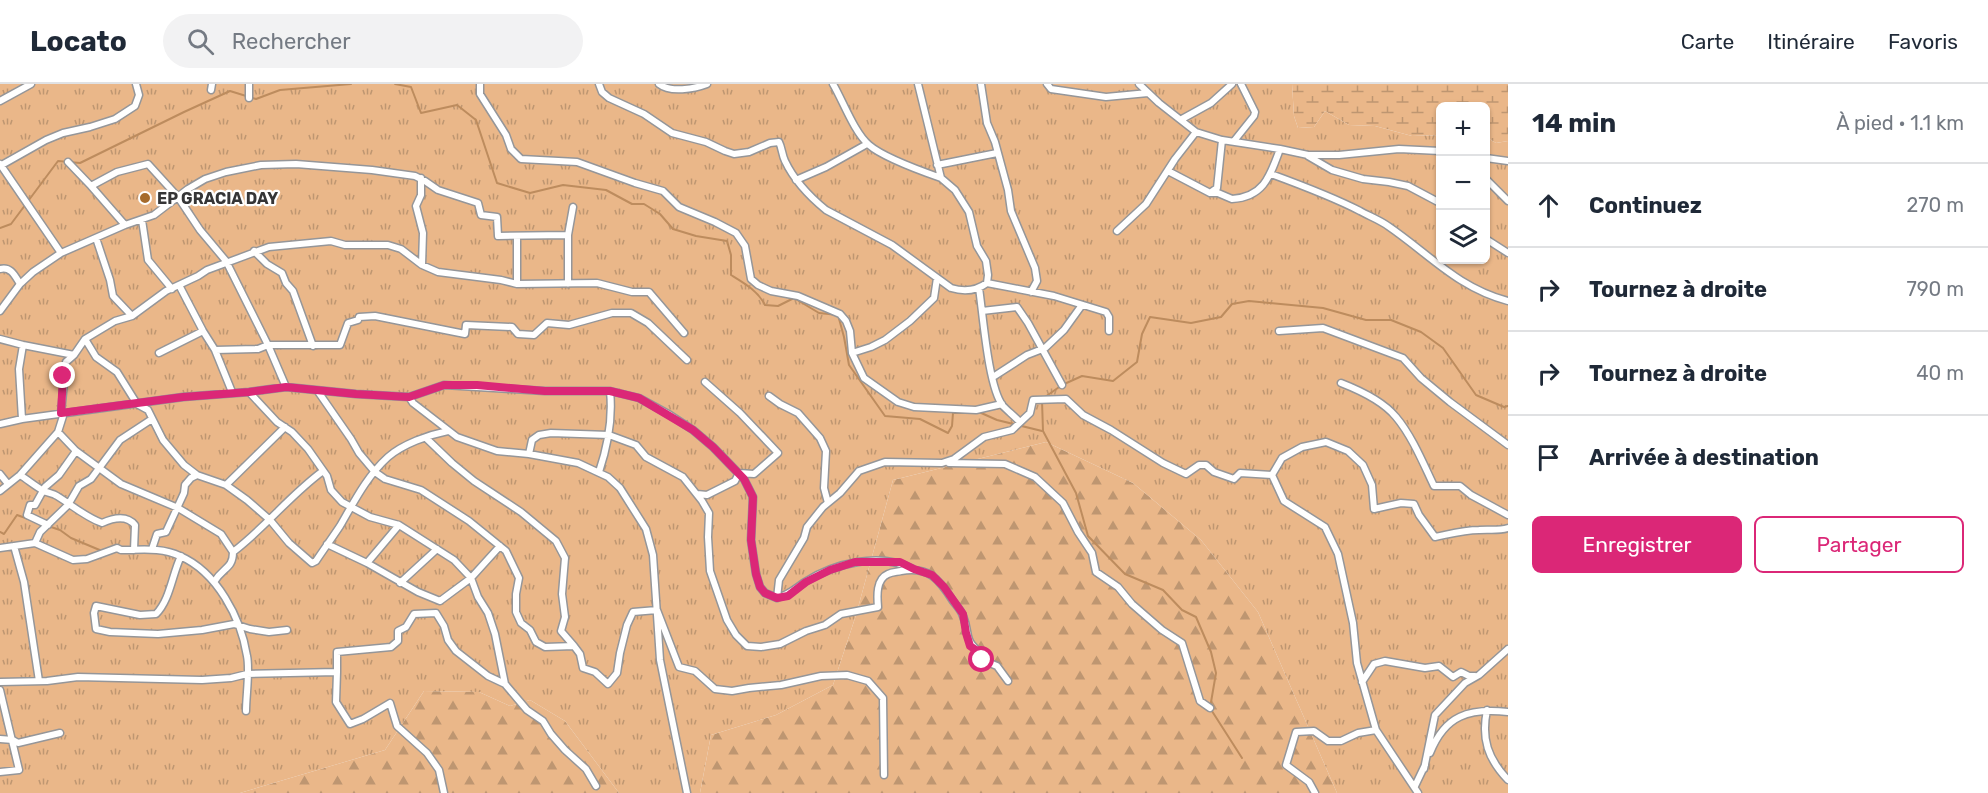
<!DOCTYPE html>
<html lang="fr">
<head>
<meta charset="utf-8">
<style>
	:root { --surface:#fff; --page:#f2f2f3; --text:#1f2937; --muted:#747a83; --line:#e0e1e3; --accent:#db2777 }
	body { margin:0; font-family:Rubik,sans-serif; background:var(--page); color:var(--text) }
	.controls { position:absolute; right:18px; top:18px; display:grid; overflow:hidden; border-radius:9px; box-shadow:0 2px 4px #0004 }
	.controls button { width:54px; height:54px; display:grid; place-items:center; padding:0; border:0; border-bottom:2px solid var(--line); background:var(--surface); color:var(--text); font:30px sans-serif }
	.stop { position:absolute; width:18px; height:18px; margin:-14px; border:4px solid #db2777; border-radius:50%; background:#fff }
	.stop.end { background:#db2777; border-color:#fff; box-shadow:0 2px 6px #0008 }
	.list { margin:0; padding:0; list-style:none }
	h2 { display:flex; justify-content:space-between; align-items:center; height:78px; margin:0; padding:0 24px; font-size:26px }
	h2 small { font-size:20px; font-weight:400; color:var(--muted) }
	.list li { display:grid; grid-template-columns:39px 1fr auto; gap:18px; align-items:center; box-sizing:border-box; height:84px; padding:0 24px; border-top:2px solid var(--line) }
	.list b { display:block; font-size:22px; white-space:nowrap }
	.list em { font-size:20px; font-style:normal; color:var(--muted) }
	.actions { display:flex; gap:12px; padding:18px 24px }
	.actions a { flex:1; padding:14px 0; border:2px solid var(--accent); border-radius:9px; text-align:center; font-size:21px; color:var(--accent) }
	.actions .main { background:var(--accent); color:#fff }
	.icon { flex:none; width:33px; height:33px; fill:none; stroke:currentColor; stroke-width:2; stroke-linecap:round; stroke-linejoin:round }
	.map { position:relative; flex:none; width:1508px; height:709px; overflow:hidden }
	header { display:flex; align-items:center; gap:36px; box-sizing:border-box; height:84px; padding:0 30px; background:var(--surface); border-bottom:2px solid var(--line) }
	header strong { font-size:28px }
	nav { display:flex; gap:33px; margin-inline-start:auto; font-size:21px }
	.search { width:420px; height:54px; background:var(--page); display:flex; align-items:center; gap:15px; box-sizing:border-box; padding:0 21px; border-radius:33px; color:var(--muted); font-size:22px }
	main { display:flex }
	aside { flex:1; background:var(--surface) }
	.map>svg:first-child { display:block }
	.forest { fill:url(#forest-firs) }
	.wetland { fill:url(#wetland-marsh) }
	.park { fill:url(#park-tufts) }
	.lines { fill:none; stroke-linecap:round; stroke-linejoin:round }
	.stream { stroke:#bd8c5e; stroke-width:2 }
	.street-casing { stroke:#959699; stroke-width:9 }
	.street { stroke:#fff; stroke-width:6 }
	.route { stroke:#db2777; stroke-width:8 }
	.poi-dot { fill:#a66b2c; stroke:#fff; stroke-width:2 }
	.labels { text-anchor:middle; stroke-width:4.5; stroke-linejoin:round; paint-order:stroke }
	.poi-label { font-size:16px; font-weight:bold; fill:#353536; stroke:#fff; text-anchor:start }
</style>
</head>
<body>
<header>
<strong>Locato</strong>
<div class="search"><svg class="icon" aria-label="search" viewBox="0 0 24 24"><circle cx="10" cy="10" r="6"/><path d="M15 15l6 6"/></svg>Rechercher</div>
<nav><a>Carte</a><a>Itinéraire</a><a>Favoris</a></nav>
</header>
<main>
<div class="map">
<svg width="1508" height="709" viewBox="0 0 1508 709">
	<defs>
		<pattern id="forest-firs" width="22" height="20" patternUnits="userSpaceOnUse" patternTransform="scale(1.5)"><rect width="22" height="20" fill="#eab789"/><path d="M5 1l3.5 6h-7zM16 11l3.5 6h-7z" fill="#be9671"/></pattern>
		<pattern id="wetland-marsh" width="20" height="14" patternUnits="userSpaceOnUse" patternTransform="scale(1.5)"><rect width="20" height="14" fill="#eab789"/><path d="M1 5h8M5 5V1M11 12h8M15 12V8" fill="none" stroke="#be9671"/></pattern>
		<pattern id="park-tufts" width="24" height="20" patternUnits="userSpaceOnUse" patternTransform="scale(1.5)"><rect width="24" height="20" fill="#eab789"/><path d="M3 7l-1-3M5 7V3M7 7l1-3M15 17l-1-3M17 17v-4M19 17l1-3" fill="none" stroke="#be9671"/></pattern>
	</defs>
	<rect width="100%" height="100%" fill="#f4f5f8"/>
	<path class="forest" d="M1046 358 1133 399 1201 456 1258 528 1337 709H700L711 651 776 631 833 601 856 531 893 396Z
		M424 607 479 608 510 622 530 616 565 637 619 709H240L385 666Z"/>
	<path class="wetland" d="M1292 0H1508V57L1496 59 1486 53V22H1440V51L1412 52 1375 42 1349 41 1325 27 1314 43 1298 44 1294 32Z"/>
	<path class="park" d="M0 0H1292L1294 32 1298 44 1314 43 1325 27 1349 41 1375 42 1412 52 1440 51V176H1486V53L1496 59 1508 57V709H1337L1258 528 1201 456 1133 399 1046 358 893 396 856 531 833 601 776 631 711 651 700 709H619L565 637 530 616 510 622 479 608 424 607 385 666 240 709H0Z"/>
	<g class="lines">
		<path class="stream" d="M395 0 411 3 421 29 457 21 476 36 497 99 530 109 563 101 606 106 632 120H644L660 130 673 145 696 152 727 157 731 171V191C744 199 758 207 765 221L778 222 794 214 819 229 838 231 844 253 849 281 885 332 920 335 948 349 952 342 953 329H970
			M0 144 11 140 58 77 80 79 184 28 230 7 256 15 280 6 351 0
			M1045 313 1062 301 1082 292 1113 297 1137 278 1142 250 1150 233 1191 239 1221 233 1232 220 1249 217 1323 224 1366 236H1391L1421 248 1443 264 1476 311 1504 323 1508 322
			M1042 317 1043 347 1076 409 1088 452 1125 490 1163 506 1182 526 1196 533 1211 568 1216 589 1210 624 1242 674
			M979 328 997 336 1042 347
			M48 442 60 446 71 454 102 467
			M0 448 4 450 17 431 34 437"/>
		<g class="street-casing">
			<path id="street" d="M249 0V14
				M480 0V10L506 51 511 65 521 75 577 78 635 99 663 107 679 123 715 138 736 149 745 162 751 195 758 201 771 207 798 212 840 230 846 237 850 247 852 269 864 294 898 318 914 323 976 326 1002 320
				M599 0 602 8 609 14 644 30 672 49 706 58 725 67 734 70 749 68 770 59 779 58C782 64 782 71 785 77 794 96 810 113 826 126L892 161 951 204C964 208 976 207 987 199L988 191 986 177 977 162 969 128 955 106 941 94 918 0
				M659 0C670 9 694 5 707 0
				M833 0C843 17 854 48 869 61 884 74 921 87 941 94
				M981 0 987 39 995 58 1008 106 1011 127 1035 184 1037 197 1031 208
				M1047 0 1051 5 1106 13 1148 9
				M1139 0 1159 19 1196 48 1222 56 1280 65 1308 71H1339L1399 65 1440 67
				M211 6 212 0
				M0 17 31 0
				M1182 35 1211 19 1232 0
				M1234 57 1254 32 1255 28 1241 0
				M1308 72 1332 86 1363 95 1389 98 1408 102 1440 119
				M1486 74 1508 77
				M68 78 91 102
				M0 80 61 169
				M937 81 997 69
				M0 82 46 56 63 49 90 43 115 35 135 22 139 11 136 0
				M1168 87 1210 109 1217 104 1222 56
				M1271 90C1301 101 1331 112 1360 127 1369 132 1380 136 1388 142 1429 170 1458 204 1508 217
				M421 94V111L416 122 423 149 422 181
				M1486 95 1508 117
				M796 96 826 83 867 60
				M1211 109H1218L1232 115C1264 113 1270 92 1280 65
				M142 136 148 176 172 205
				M125 141 91 102 117 88 148 80 178 113 200 146 226 177 268 261 286 303
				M1117 147 1146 120 1175 75 1196 48
				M517 153V200
				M96 154 110 196 113 212 132 232
				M1486 155 1508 169
				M254 167 267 180 282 189 286 199 293 207 313 262
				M0 185C11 182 15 192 20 200
				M987 199 1054 212 1106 228 1109 233V247
				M568 200V151L573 123
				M179 201 203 247 215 266 232 308
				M979 204C983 230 988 303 1003 322 1008 327 1014 332 1020 338
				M0 227 20 200 33 188 61 169 125 141 154 131 188 105 205 95 226 88 261 81 296 80 372 86 415 92 425 97 438 106 478 119 481 131 497 133 498 152 568 151
				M982 227 1017 223 1028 239 1062 301
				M1279 247 1323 244 1403 274 1421 294 1450 318 1508 361
				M0 255 23 261 74 271
				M85 255 96 273 117 288 137 320 148 326 163 356 184 381 197 391 226 401 247 416 270 436 289 459 312 479 316 477C324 465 332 454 340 442 354 418 367 392 388 373 403 360 428 351 448 347
				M215 266 258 265 268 261H340L348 239 358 236 359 233 375 232 465 250 466 241 512 243 518 250 534 251 547 239 569 241 612 229H631L648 239 687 276
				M159 269 203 247
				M852 269 871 263 885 256 910 237 934 214 937 194
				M993 293 1027 271 1045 264 1064 246 1082 221
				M1341 299C1359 306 1383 317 1396 333 1412 352 1423 379 1434 402H1460L1471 411 1508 431
				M249 308 277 338 292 348 308 365 327 392 331 406 342 418 370 433 399 441 454 476 471 494 478 513 488 529 495 550 505 600 527 626 543 637 551 650 565 666 586 685 596 702
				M324 308 319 309 351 355 359 369 375 388 385 395 421 406 469 437 506 467 519 494 516 510V528L521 539 530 546 536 558 545 563 574 562 580 570 583 584 595 588 608 600 617 589 620 569 627 541 633 528 657 526 679 583 695 587 715 605 732 607 749 604 781 601 821 592 847 591 868 597 883 614 884 691
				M769 312 780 320 798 329 820 354 826 367 824 404 828 419
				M409 313 444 301 545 307H610L639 314 670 331 693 346 713 363 744 395 753 413 751 456 756 490 760 503 765 509 777 514 779 496 804 454 807 443 823 423 840 409 859 387 885 378 942 379 954 375 984 353 1012 346 1030 329 1033 316 1066 315 1083 331 1111 346 1163 379 1186 390 1199 381H1206L1214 388 1234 395 1240 389 1272 391 1284 417 1325 443 1338 470 1353 539 1357 579 1376 646 1418 709
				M61 329 66 278 74 271 85 255 115 237 132 232 166 207 198 192 207 186 269 163 331 157 345 161H388L401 165 422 181 438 188 501 196 517 200 597 199 632 208H649L684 249
				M22 335 19 285 23 261
				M0 340 22 335 183 313 249 308 286 303 356 310 409 313 413 319 457 353 497 367 529 370 532 356 539 351 551 349 609 351 636 361 646 373 683 393 702 417 709 429 708 453 710 487 727 536 736 551 747 562 761 563 780 560 806 547 825 541 841 530 878 523C877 512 876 495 888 490 892 488 897 488 901 487 929 482 939 495 953 517 956 521 961 526 963 532 971 552 962 555 983 571L982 576 997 582 1008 597
				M58 348 76 367 121 400 178 424 221 450 233 468C266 443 290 411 323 387
				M426 354 452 379 474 397 521 428 556 457 565 474 562 510 565 533 561 547 574 562
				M529 370 578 379 608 393 620 404 646 445 653 471 660 576 687 709
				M949 379 1005 380 1035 393 1063 419 1078 448 1092 469 1096 488 1118 503 1132 520 1162 546 1182 559 1200 617 1210 624
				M599 388C608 361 613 335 610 307
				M0 390 8 400
				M20 391C28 396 36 403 44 407 48 409 53 409 57 412 72 421 85 433 102 439 113 434 127 431 135 441L134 466
				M1272 391 1282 374 1302 363 1326 358 1348 367 1363 381 1372 401 1374 425 1401 419 1414 420 1419 431 1435 453C1450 450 1464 446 1479 446 1489 445 1498 447 1508 444
				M226 401 285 343
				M0 407 20 391 58 348 64 329
				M697 410 707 411 735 397 739 389 754 390 778 369 740 329 705 298
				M48 441 27 431 30 421H35L45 403 59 391 76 367
				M35 459 40 448 68 421 79 402 91 395 120 356 152 335
				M327 460 367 479 418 508 440 517 471 494 500 462
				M14 462 24 498 39 597
				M0 464 35 459 73 476 87 475 117 464 121 466C141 466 161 463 180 472 217 488 241 534 247 572 250 586 246 612 246 627
				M152 465 157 450 166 448 184 409 185 401 191 394 197 391
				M181 472C172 491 170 516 156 530L140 531 96 522 94 529 96 545 110 548 158 550 202 546 234 540 250 545 269 548 287 546
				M367 479 399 441
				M214 498C223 483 233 485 233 468
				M400 499 437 465
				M777 514C789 511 795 505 805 498 835 479 880 468 913 485
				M337 588V568L391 563 398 557V547L406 543 414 530 436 529 444 542 448 556 456 567 488 592 505 600
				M0 598 47 597 78 593 202 596 231 594 247 590 337 588 336 618 350 640 363 635 390 619 397 642 427 669 439 686 444 709
				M1362 598 1374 580 1385 577 1425 584 1439 582 1453 593 1461 588 1469 592H1475
				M0 606 19 686 0 688
				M1487 626C1481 655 1488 675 1508 696
				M0 655 13 656 18 659 60 649
				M1430 669C1445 631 1469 624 1508 628
				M1424 685 1435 631 1465 599 1479 591 1508 565
				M1415 702 1425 681
				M1315 709 1309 698 1286 681 1296 648 1314 647 1328 657H1341L1358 649 1376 646"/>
		</g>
		<use href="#street" class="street"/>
	</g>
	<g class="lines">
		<path class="route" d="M63 292 61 329 183 313 249 308 286 303 356 310 409 313 444 301H477L545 307H610L639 314 693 346 713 363 744 395 753 413 751 456 756 490 760 503 765 509 777 514 788 512 806 498 830 486 855 478H900L914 485 932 491 944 503 963 530 966 549 970 562 983 571 982 576"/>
	</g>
	<circle class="poi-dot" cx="145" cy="114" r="6"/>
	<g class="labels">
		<g class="poi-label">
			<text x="157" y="120">EP GRACIA DAY</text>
		</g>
	</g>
</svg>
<div class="controls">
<button>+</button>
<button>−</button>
<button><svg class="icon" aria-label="layers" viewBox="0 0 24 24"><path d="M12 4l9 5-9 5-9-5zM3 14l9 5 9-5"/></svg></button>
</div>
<div class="stop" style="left:982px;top:576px"></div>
<div class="stop end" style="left:63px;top:292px"></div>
</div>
<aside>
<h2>14 min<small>À pied · 1.1 km</small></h2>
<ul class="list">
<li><svg class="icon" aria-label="ahead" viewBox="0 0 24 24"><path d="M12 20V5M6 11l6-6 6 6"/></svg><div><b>Continuez</b></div><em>270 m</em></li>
<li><svg class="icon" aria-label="right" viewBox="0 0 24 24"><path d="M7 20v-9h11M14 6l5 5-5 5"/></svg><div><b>Tournez à droite</b></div><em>790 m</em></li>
<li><svg class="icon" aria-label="right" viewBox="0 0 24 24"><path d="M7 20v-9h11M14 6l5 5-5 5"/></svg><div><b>Tournez à droite</b></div><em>40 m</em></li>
<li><svg class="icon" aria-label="arrive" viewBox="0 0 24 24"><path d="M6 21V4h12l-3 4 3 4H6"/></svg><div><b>Arrivée à destination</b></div></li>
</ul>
<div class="actions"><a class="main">Enregistrer</a><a>Partager</a></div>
</aside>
</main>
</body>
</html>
